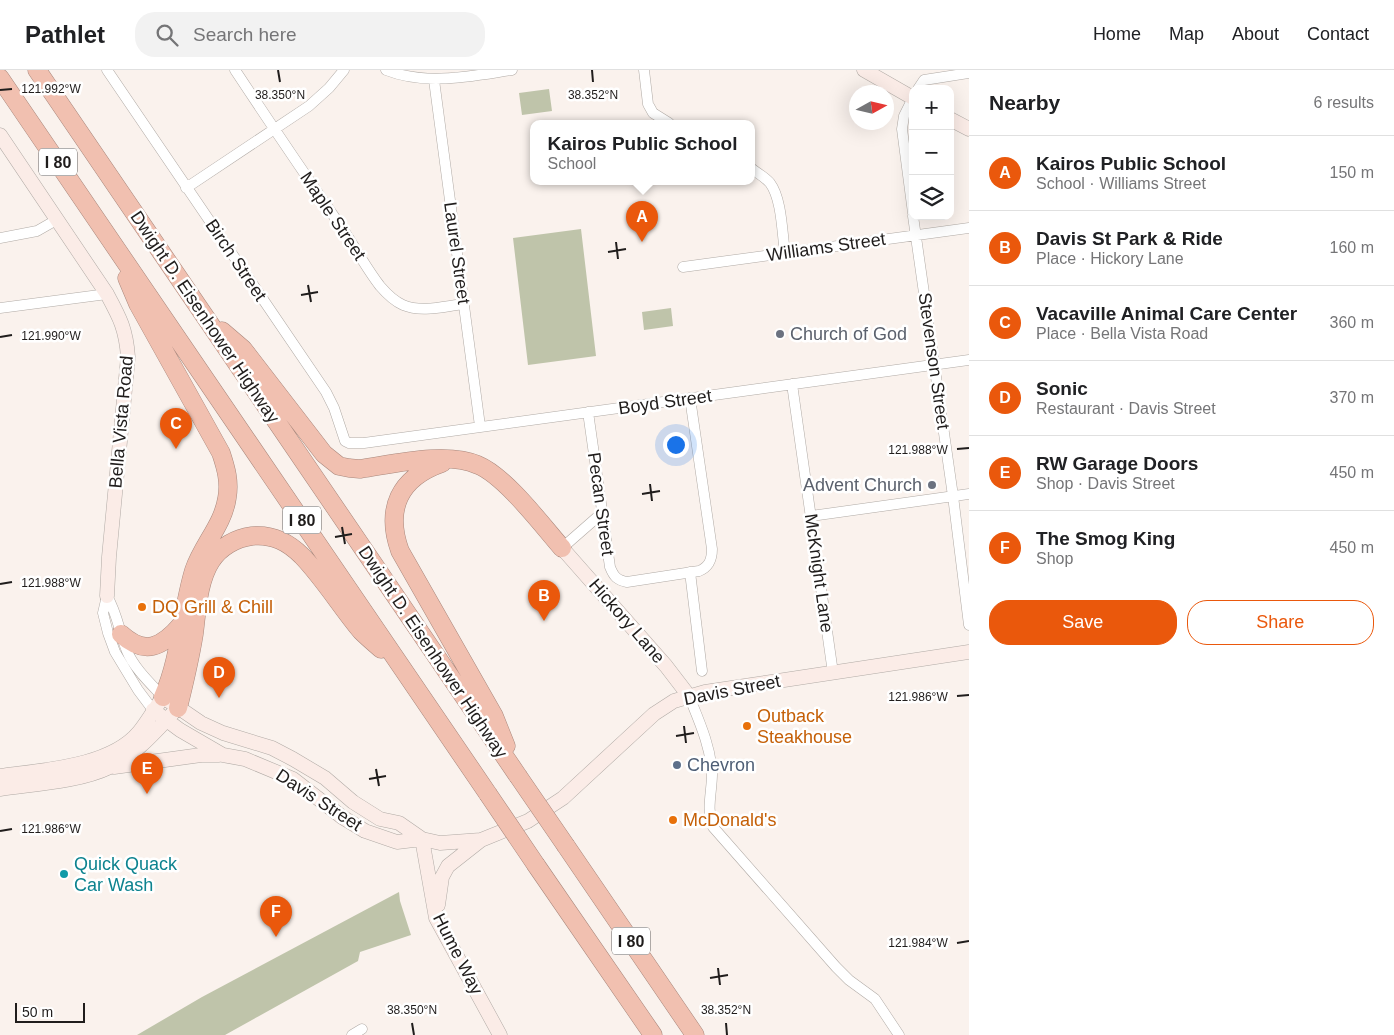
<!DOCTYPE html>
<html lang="en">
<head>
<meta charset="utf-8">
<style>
	:root { --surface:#fff; --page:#f2f2f2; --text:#202124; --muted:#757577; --line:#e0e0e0; --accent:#ea580c }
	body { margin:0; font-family:Helvetica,sans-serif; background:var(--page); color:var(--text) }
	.controls { position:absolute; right:15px; top:15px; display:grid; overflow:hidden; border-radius:10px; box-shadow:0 5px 20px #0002 }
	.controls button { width:45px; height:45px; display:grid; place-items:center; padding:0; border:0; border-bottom:1px solid var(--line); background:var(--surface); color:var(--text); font:25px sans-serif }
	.compass { position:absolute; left:849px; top:15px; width:45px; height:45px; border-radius:50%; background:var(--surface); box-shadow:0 5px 20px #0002; rotate:82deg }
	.scale { position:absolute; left:15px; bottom:12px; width:70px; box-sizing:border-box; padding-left:5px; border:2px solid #201d1c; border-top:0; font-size:14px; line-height:18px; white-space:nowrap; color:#201d1c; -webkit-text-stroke:4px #fff; paint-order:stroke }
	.you { position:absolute; left:675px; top:374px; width:18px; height:18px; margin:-12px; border:4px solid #fff; border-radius:50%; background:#1a73e8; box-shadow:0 0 0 8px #1a73e833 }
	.badge { display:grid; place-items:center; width:32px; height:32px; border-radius:50%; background:var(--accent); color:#fff; font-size:16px; font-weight:700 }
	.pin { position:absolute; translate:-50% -41px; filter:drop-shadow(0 1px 2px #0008) }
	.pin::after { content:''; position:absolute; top:26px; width:18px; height:15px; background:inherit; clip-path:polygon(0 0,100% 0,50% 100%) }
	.popup { position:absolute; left:530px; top:50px; width:225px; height:65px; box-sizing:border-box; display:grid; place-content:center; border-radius:10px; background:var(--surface); filter:drop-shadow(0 1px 4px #0005); font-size:16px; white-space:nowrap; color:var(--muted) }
	.popup b { font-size:19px; color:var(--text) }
	.popup::after { content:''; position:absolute; left:50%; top:100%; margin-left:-10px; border:10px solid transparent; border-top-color:var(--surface) }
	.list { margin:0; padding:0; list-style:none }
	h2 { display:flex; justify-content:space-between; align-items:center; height:65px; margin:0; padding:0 20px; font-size:21px }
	h2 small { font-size:16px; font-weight:400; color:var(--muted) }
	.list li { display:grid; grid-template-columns:32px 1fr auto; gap:15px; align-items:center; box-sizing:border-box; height:75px; padding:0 20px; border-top:1px solid var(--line) }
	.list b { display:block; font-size:19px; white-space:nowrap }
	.list p { margin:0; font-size:16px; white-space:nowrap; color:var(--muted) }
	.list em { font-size:16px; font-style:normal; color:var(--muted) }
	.actions { display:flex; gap:10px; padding:15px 20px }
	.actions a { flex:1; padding:11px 0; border:1px solid var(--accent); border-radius:20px; text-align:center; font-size:18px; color:var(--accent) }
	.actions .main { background:var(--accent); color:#fff }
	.icon { flex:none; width:28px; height:28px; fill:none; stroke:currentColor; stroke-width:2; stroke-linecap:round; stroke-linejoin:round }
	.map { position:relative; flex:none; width:969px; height:965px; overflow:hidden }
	header { display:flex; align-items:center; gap:30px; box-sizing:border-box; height:70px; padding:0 25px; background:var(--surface); border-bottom:1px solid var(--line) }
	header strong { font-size:24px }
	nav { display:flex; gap:28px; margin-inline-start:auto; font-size:18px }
	.search { width:350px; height:45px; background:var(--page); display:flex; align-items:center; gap:12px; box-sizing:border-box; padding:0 18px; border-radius:20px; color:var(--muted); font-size:19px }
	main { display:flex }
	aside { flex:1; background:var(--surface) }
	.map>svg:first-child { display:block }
	.green { fill:#bfc4aa }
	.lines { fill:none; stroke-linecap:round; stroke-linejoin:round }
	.street-casing { stroke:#b0aaa5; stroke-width:11 }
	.secondary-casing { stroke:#b0aaa5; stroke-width:15 }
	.highway-casing { stroke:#a8877c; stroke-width:19 }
	.street { stroke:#fff; stroke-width:10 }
	.secondary { stroke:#fbece7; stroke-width:14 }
	.highway { stroke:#f1c0b0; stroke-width:18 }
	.highway-bridge-casing { stroke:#a8877c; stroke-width:19; stroke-linecap:butt }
	.highway-bridge { stroke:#f1c0b0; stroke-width:18 }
	.ticks { fill:none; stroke:#201d1c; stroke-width:2 }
	.worship-dot { fill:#6b7280; stroke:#fff; stroke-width:2 }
	.food-dot { fill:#e8710a; stroke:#fff; stroke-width:2 }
	.service-dot { fill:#5c6f8a; stroke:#fff; stroke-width:2 }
	.culture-dot { fill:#0f9aa8; stroke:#fff; stroke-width:2 }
	.labels { text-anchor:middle; stroke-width:5; stroke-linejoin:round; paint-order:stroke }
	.shield { fill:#fff; stroke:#636160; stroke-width:1 }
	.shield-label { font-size:16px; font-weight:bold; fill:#201d1c }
	.street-label { font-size:18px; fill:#201d1c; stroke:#fff }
	.worship-label { font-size:18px; fill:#5b616d; stroke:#fff; text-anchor:start }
	.food-label { font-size:18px; fill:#c56008; stroke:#fff; text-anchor:start }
	.service-label { font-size:18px; fill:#4e5e75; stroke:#fff; text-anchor:start }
	.culture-label { font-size:18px; fill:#0d838f; stroke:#fff; text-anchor:start }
	.ticks-label { font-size:12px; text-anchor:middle; fill:#201d1c; stroke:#fff; stroke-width:5; stroke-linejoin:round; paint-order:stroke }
</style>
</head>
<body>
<header>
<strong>Pathlet</strong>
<div class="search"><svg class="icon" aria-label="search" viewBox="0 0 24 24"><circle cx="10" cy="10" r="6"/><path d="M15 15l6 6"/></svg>Search here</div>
<nav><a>Home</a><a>Map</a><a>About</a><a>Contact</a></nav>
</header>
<main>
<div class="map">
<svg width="969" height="965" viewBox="0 0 969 965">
	<rect width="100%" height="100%" fill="#faf2ed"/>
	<path class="green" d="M549 19 552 41 522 45 519 23Z
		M581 159 596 286 528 295 513 168Z
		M671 238 673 256 644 260 642 242Z
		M399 822 400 831 411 865 360 882 358 891 225 965H137L202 927Z"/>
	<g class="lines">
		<g class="street-casing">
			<path id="street" d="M107 0 326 322 334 338 345 371 349 373H364L969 290
				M235 0C270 53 306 106 342 158 355 177 366 198 380 216 386 223 394 231 403 235 422 243 445 236 464 234
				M386 0C426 16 471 6 512 0
				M644 0 648 34 653 43 669 53
				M434 10 480 356
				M918 19 924 10 969 3
				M913 28 904 46 902 59 913 143
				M751 98C757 103 765 107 770 113 782 129 782 163 785 183
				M186 118 309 36 329 18 344 0
				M913 146 953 426 969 555
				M0 168 37 161 58 149
				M683 197 969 158
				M0 238 107 224
				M792 314 833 603
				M588 342 610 497C614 507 617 510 627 512L699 501C709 497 712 490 712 479L690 328
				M811 446 969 424
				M562 478 602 443
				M690 502 702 601
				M107 526 103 543 108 563 115 582 138 620 153 640
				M107 526C118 545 119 562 127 581 134 598 150 613 163 627
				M689 626C699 651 711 677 712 704 712 722 706 739 713 757L836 897 849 910 875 929 899 965
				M352 965 362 959"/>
		</g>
		<g class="secondary-casing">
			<path id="secondary" d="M864 0 913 28
				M950 49 969 59
				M0 65 107 224C120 248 126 259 128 287L109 487 107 526
				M562 478 666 596 689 626
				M153 640 180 660 223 685 245 689 293 709 342 747 365 761 397 772 422 769 440 773 481 770 528 751 563 728 654 644 674 631 705 622 969 582
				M114 697 201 685H219
				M0 706C42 700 110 697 139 662 148 651 155 638 163 627L201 653 223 663 272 678 293 689 325 708 353 732 380 749 399 753 422 769
				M0 719C34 714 79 712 110 697 135 685 154 663 172 644
				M422 769 436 848 500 965
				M438 835 442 807 448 796 481 770"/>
		</g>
		<g class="highway-casing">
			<path id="highway" d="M37 0 518 706
				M0 8 488 724
				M127 208 138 234 221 383C226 398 230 412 227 428 223 455 203 474 194 500 181 542 181 587 163 627
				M222 261 243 279 324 384 339 396 349 398 360 399C394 394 447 381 478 395 505 406 542 455 562 478
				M442 393C399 408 385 439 400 481L494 646 506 676
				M121 564C145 586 162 577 181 555
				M178 638C184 614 190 589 194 564 197 541 198 511 211 491 220 477 236 468 252 466 273 464 288 472 302 486 324 509 341 537 361 561 367 567 374 573 381 579
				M566 776 695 965
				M536 795 653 965"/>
		</g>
		<use href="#street" class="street"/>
		<use href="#secondary" class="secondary"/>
		<use href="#highway" class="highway"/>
		<g class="highway-bridge-casing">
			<path id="highway-bridge" d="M518 706 566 776
				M488 724 536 795"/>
		</g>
		<use href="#highway-bridge" class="highway-bridge"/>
	</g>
	<path class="ticks" d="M278 0 280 12M592 0 593 12M0 20 12 19M616 172 618 189M608 182 626 179M308 215 311 232M301 225 318 222M0 267 12 265M957 379 969 378M650 414 652 431M642 424 660 421M342 457 345 474M335 467 352 464M0 514 12 512M957 626 969 625M684 656 686 673M676 666 694 663M376 699 379 716M369 709 386 706M0 761 12 759M957 873 969 871M718 898 720 915M710 908 728 905M412 953 414 965M726 953 727 965"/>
	<g class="worship-dot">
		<circle cx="780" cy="264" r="5"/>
		<circle cx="932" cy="415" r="5"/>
	</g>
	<g class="food-dot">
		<circle cx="142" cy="537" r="5"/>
		<circle cx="747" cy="656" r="5"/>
		<circle cx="673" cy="750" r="5"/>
	</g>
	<circle class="service-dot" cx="677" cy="695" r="5"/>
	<circle class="culture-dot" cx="64" cy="804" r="5"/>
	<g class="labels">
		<g class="shield">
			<rect x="39" y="78.5" width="38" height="27" rx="4"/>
			<rect x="283" y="436.5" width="38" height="27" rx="4"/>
			<rect x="612" y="857.5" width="38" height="27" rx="4"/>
		</g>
		<g class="shield-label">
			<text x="58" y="98">I 80</text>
			<text x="302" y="456">I 80</text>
			<text x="631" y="877">I 80</text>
		</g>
		<g class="street-label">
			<text transform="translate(333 146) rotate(56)" y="6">Maple Street</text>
			<text transform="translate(826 177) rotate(-8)" y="6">Williams Street</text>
			<text transform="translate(457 183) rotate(82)" y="6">Laurel Street</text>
			<text transform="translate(236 190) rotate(56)" y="6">Birch Street</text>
			<text transform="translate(205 247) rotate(56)" y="6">Dwight D. Eisenhower Highway</text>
			<text transform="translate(934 291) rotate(82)" y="6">Stevenson Street</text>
			<text transform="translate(665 332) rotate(-8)" y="6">Boyd Street</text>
			<text transform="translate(121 352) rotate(-85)" y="6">Bella Vista Road</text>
			<text transform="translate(601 434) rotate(82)" y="6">Pecan Street</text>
			<text transform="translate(819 503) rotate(82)" y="6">McKnight Lane</text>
			<text transform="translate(627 551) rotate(49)" y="6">Hickory Lane</text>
			<text transform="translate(433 582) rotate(56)" y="6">Dwight D. Eisenhower Highway</text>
			<text transform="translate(732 620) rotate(-11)" y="6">Davis Street</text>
			<text transform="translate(319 730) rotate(33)" y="6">Davis Street</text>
			<text transform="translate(458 884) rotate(63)" y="6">Hume Way</text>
		</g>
		<g class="worship-label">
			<text x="790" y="270">Church of God</text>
			<text x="922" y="421" text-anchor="end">Advent Church</text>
		</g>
		<g class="food-label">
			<text x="152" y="543">DQ Grill &amp; Chill</text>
			<text x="757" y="652">Outback<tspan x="757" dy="21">Steakhouse</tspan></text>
			<text x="683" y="756">McDonald's</text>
		</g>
		<g class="service-label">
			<text x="687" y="701">Chevron</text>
		</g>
		<g class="culture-label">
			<text x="74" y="800">Quick Quack<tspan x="74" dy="21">Car Wash</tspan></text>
		</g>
	</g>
	<g class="ticks-label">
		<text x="51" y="23">121.992°W</text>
		<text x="280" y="29">38.350°N</text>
		<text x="593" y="29">38.352°N</text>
		<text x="51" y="270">121.990°W</text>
		<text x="918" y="384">121.988°W</text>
		<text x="51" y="517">121.988°W</text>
		<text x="918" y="631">121.986°W</text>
		<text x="51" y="763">121.986°W</text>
		<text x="918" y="877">121.984°W</text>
		<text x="412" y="944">38.350°N</text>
		<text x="726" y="944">38.352°N</text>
	</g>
</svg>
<div class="controls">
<button>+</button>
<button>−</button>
<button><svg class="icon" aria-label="layers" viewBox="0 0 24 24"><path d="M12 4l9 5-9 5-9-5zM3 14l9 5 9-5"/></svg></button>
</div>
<svg class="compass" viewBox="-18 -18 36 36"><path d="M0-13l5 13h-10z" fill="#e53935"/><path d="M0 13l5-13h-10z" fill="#757577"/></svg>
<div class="scale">50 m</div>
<div class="you"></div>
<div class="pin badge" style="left:642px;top:172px">A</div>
<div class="popup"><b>Kairos Public School</b>School</div>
<div class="pin badge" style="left:544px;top:551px">B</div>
<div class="pin badge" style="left:176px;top:379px">C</div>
<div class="pin badge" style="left:219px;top:628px">D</div>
<div class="pin badge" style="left:147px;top:724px">E</div>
<div class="pin badge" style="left:276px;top:867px">F</div>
</div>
<aside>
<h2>Nearby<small>6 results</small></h2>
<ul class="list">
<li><span class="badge">A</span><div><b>Kairos Public School</b><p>School · Williams Street</p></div><em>150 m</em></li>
<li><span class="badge">B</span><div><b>Davis St Park &amp; Ride</b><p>Place · Hickory Lane</p></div><em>160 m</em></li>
<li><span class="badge">C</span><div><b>Vacaville Animal Care Center</b><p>Place · Bella Vista Road</p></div><em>360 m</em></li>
<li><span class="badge">D</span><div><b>Sonic</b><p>Restaurant · Davis Street</p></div><em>370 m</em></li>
<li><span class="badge">E</span><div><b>RW Garage Doors</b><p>Shop · Davis Street</p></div><em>450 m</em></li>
<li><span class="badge">F</span><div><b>The Smog King</b><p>Shop</p></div><em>450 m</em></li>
</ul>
<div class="actions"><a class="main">Save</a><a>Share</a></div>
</aside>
</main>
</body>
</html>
